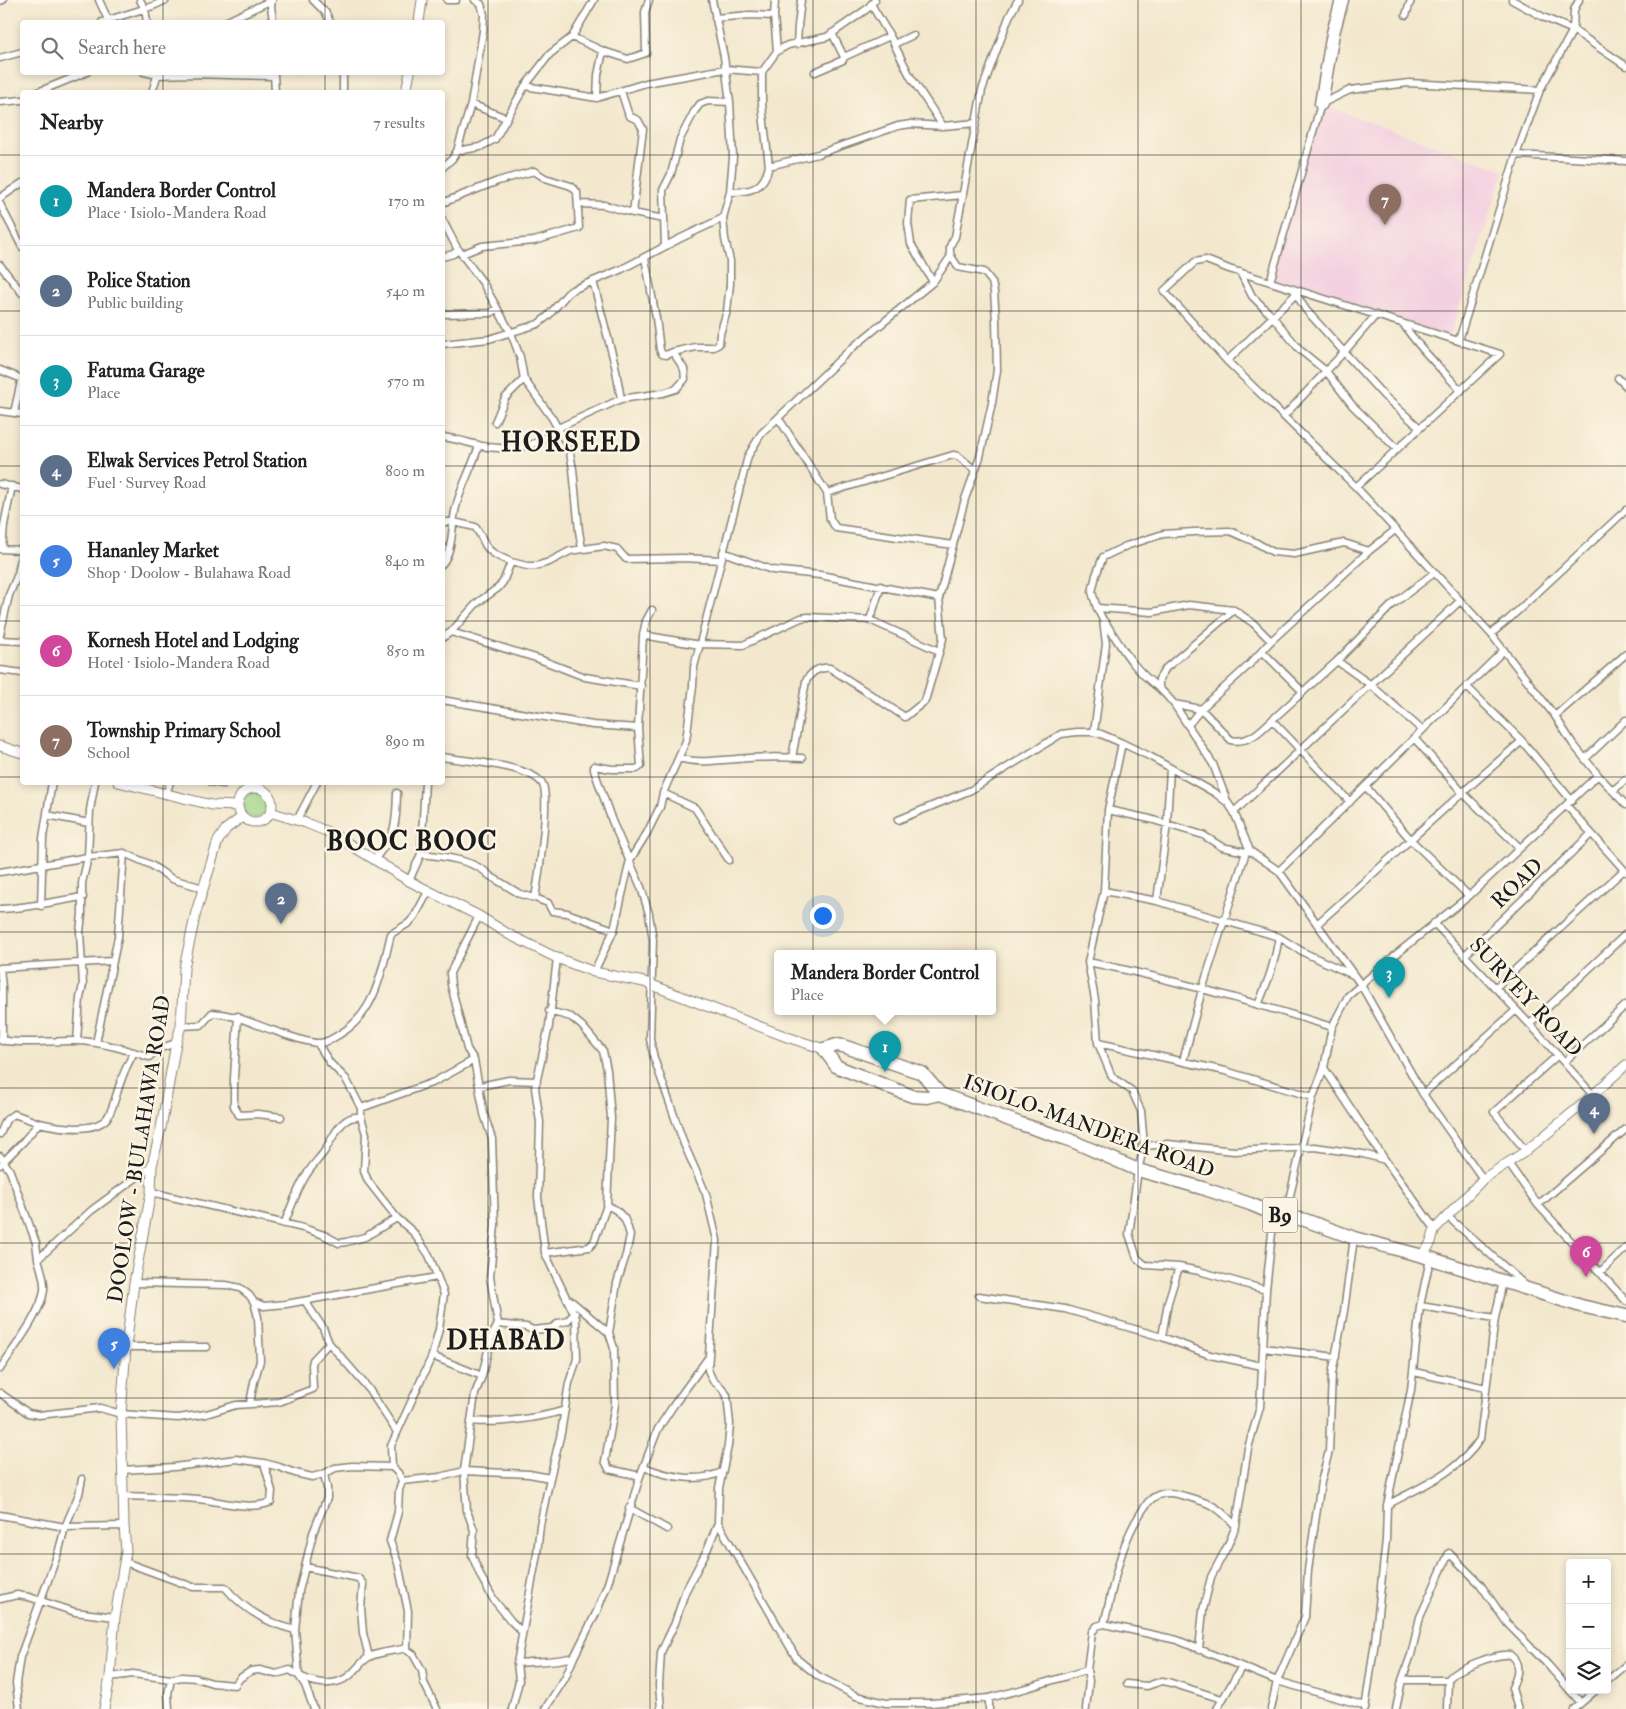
<!DOCTYPE html>
<html lang="en">
<head>
<meta charset="utf-8">
<style>
	:root { --surface:#fff; --page:#f2f2f2; --text:#222; --muted:#767676; --line:#e0e0e0; --accent:#c8321e }
	body { margin:0; font-family:"IM FELL Double Pica",serif; background:var(--page); color:var(--text) }
	.controls { position:absolute; right:15px; bottom:15px; display:grid; overflow:hidden; border-radius:5px; box-shadow:0 2px 8px #0003 }
	.controls button { width:45px; height:45px; display:grid; place-items:center; padding:0; border:0; border-bottom:1px solid var(--line); background:var(--surface); color:var(--text); font:25px sans-serif }
	.you { position:absolute; left:822px; top:915px; width:18px; height:18px; margin:-12px; border:4px solid #fff; border-radius:50%; background:#1a73e8; box-shadow:0 0 0 8px #1a73e833 }
	.badge { display:grid; place-items:center; width:32px; height:32px; border-radius:50%; background:var(--accent); color:#fff; font-size:16px; font-weight:700 }
	.pin { position:absolute; translate:-50% -41px; filter:drop-shadow(0 1px 2px #0008) }
	.pin::after { content:''; position:absolute; top:26px; width:18px; height:15px; background:inherit; clip-path:polygon(0 0,100% 0,50% 100%) }
	.popup { position:absolute; left:774px; top:950px; width:222px; height:65px; box-sizing:border-box; display:grid; place-content:center; border-radius:5px; background:var(--surface); filter:drop-shadow(0 1px 4px #0005); font-size:16px; white-space:nowrap; color:var(--muted) }
	.popup b { font-size:19px; color:var(--text) }
	.popup::after { content:''; position:absolute; left:50%; top:100%; margin-left:-10px; border:10px solid transparent; border-top-color:var(--surface) }
	.list { margin:0; padding:0; list-style:none }
	h2 { display:flex; justify-content:space-between; align-items:center; height:65px; margin:0; padding:0 20px; font-size:21px }
	h2 small { font-size:16px; font-weight:400; color:var(--muted) }
	.list li { display:grid; grid-template-columns:32px 1fr auto; gap:15px; align-items:center; box-sizing:border-box; height:90px; padding:0 20px; border-top:1px solid var(--line) }
	.list b { display:block; font-size:19px; white-space:nowrap }
	.list p { margin:0; font-size:16px; white-space:nowrap; color:var(--muted) }
	.list em { font-size:16px; font-style:normal; color:var(--muted) }
	.icon { flex:none; width:28px; height:28px; fill:none; stroke:currentColor; stroke-width:2; stroke-linecap:round; stroke-linejoin:round }
	.map { position:relative; flex:none; width:1626px; height:1709px; overflow:hidden }
	.search { position:absolute; background:var(--surface); box-shadow:0 2px 8px #0003; left:20px; top:20px; width:425px; height:55px; display:flex; align-items:center; gap:12px; box-sizing:border-box; padding:0 18px; border-radius:5px; color:var(--muted); font-size:19px }
	.panel { position:absolute; background:var(--surface); box-shadow:0 2px 8px #0003; left:20px; top:90px; width:425px; height:695px; border-radius:5px }
	.map>svg:first-child { display:block }
	.built { fill:#f3cfe0 }
	.green { fill:#9ad284; stroke:#5b7750 }
	.lines { fill:none; stroke-linecap:round; stroke-linejoin:round }
	.street-casing { stroke:#888275; stroke-width:9 }
	.secondary-casing { stroke:#888275; stroke-width:11 }
	.highway-casing { stroke:#888275; stroke-width:15 }
	.street { stroke:#fff; stroke-width:6 }
	.secondary { stroke:#fff; stroke-width:9 }
	.highway { stroke:#fff; stroke-width:12 }
	.grid { fill:none; stroke:#1c1c1c; stroke-width:1; stroke-opacity:0.55 }
	.labels { text-anchor:middle; stroke-width:5; stroke-linejoin:round; paint-order:stroke }
	.shield { fill:#fcf5e5; stroke:#5f5d58; stroke-width:1 }
	.shield-label { font-size:20px; font-weight:bold; fill:#1c1c1c }
	.street-label { font-size:21px; fill:#1c1c1c; stroke:#fcf5e5 }
	.district-label { font-size:26px; font-weight:bold; letter-spacing:1px; fill:#1c1c1c; stroke:#fcf5e5 }
</style>
</head>
<body>
<div class="map">
<svg width="1626" height="1709" viewBox="0 0 1626 1709">
	<rect width="100%" height="100%" fill="#fcf5e5"/>
	<filter id="ink" filterUnits="userSpaceOnUse"><feTurbulence type="fractalNoise" baseFrequency=".02" numOctaves="2"/><feDisplacementMap in="SourceGraphic" scale="10" xChannelSelector="R" yChannelSelector="G"/><feConvolveMatrix kernelMatrix="1 2 1 2 8 2 1 2 1" color-interpolation-filters="sRGB"/></filter>
	<filter id="wash" filterUnits="userSpaceOnUse"><feTurbulence type="fractalNoise" baseFrequency=".0096" numOctaves="4" result="noise"/><feDisplacementMap in="SourceGraphic" scale="20" xChannelSelector="R" yChannelSelector="G"/><feGaussianBlur stdDeviation="1.12" result="paint"/><feColorMatrix in="noise" values="0 0 0 0 0 0 0 0 0 0 0 0 0 0 0 0 0 1.4 0 .05"/><feComposite in="paint" operator="in"/></filter>
	<g filter="url(#wash)">
		<rect width="100%" height="100%" fill="#f3e8ce"/>
		<path class="built" d="M1321 104 1504 170 1450 337 1267 280Z"/>
		<path class="green" d="M242 805a13 13 0 1 1 26 0a13 13 0 1 1-26 0Z"/>
	</g>
	<g filter="url(#ink)">
		<g class="lines">
			<g class="street-casing">
				<path id="street" d="M99 0 108 20
					M140 0 145 9 147 22
					M272 0 271 6 273 22
					M313 0 326 13 330 22
					M447 0H456
					M1512 0 1543 17 1573 30 1626 66
					M0 1 3 0
					M871 4 890 36 910 76 943 126
					M1406 15 1411 0
					M774 16 775 0
					M715 18 750 15 774 16 777 51
					M102 22 153 6 166 0
					M225 22 272 0
					M572 37 603 51
					M797 44 798 26 801 0
					M894 44 913 35
					M844 57 890 36
					M0 58 22 52
					M144 72 158 75 189 74 274 76
					M343 72V92
					M815 72 843 60 844 57 832 33
					M274 74 275 92
					M525 86 597 98 646 83 725 69 762 72 777 51 788 45 827 37 867 9 875 0
					M621 91 629 116 638 120 643 129 633 213
					M38 92 87 72
					M152 92 158 73
					M597 98 598 75 603 51 628 59 646 53 645 12 649 0
					M0 102 22 100
					M471 104 506 118
					M457 151 471 104 483 31 484 15 481 4 475 0
					M1516 155 1626 161
					M769 166 818 154 898 126 911 124 943 126 976 123
					M442 168 452 159 457 151 480 147 495 139 525 86 550 54 572 37 594 0
					M730 192C751 192 764 189 769 166L762 105V72
					M0 198 22 183
					M442 203 498 181 534 171 545 178 571 186 577 192 579 228 534 241 482 246 462 254
					M0 204 22 247
					M579 204 604 205 633 213 664 219
					M442 219 457 248 483 283 511 333 520 357 524 379 552 418 569 448 573 469 579 531 582 549
					M665 246 663 190 671 174 680 139 694 112 700 104 708 101 730 102
					M442 257 453 254 459 250
					M645 258 656 318 660 350 662 354 666 355 673 352
					M0 265 22 293
					M1240 272 1252 296 1272 316 1300 350 1326 371 1352 405 1397 449
					M593 281 615 365 621 399
					M933 282 911 244 908 223 910 200 963 195
					M1270 282 1321 104 1350 90 1409 83 1540 90
					M1293 289 1306 310 1384 396 1420 428
					M442 314 491 313 497 308
					M1404 325C1420 350 1442 369 1461 391
					M1459 340 1516 155 1540 90 1573 30 1574 10 1579 0
					M442 344 489 339 538 324 548 316 568 293 572 290 622 269 679 239 723 218
					M1227 361 1297 293
					M0 370 22 379
					M1618 378 1626 386
					M0 411 22 414
					M14 413 22 377
					M1284 416 1345 351 1376 315
					M779 419 827 493 830 519 836 528 953 545
					M495 422 505 398 524 379
					M442 437C454 438 466 442 477 445 505 451 537 450 558 428L621 399 663 393 676 389 685 379 684 369 673 352 696 347H714L719 344 720 334 727 311 730 284V261L725 239 723 218 730 192 733 157 730 102 724 57 712 0
					M0 484 22 489
					M1356 487 1500 354 1229 269 1206 260 1195 262 1164 291 1227 361 1356 487 1491 634 1555 716 1573 744 1598 775 1626 805
					M827 493 953 455 958 456 975 470
					M442 522H454L475 527C480 533 482 539 486 546 491 554 502 558 511 562
					M0 549 22 550
					M2 549 4 525 12 486
					M723 552 772 570 820 575 939 598
					M442 564C454 549 451 525 456 507 461 486 473 466 479 445
					M1097 608 1152 612 1189 605 1234 610 1253 623 1271 641
					M652 610 646 621 643 635 642 655 638 728 641 766 637 769H612L594 766V770L612 821 641 887 649 914 653 940 650 1039 654 1058 684 1144 706 1194 717 1240 708 1370 713 1381 721 1387 727 1395 730 1424 728 1446 719 1488 718 1523 707 1550 685 1592 675 1623 661 1652 659 1685 661 1709
					M1234 610 1166 668 1159 679V688L1167 696 1174 704 1201 709 1231 740C1249 744 1260 731 1272 720
					M870 620 881 586
					M1105 622C1123 649 1133 669 1159 688
					M451 632 539 659 585 677 641 686
					M1491 634 1509 619 1626 510
					M0 635 9 595 18 574 22 552
					M643 635 700 645
					M442 638 451 632 477 603 498 588 503 582 511 562 527 566H536L549 562 570 551 604 546 617 549 626 559 683 558 721 560
					M0 640 22 641
					M700 644 743 645 801 618 808 617 870 620 939 651
					M1262 651 1303 692
					M1337 661 1371 685 1422 730
					M0 670 22 673
					M1467 687 1522 741 1572 801
					M442 700 593 725 638 728
					M1174 704 1213 764 1227 801
					M1555 716 1626 654
					M1188 725 1201 709 1248 666 1271 641 1369 551 1395 530
					M1094 732 1106 644 1103 620 1097 608 1092 592 1096 575 1103 557 1126 546 1163 534 1194 532 1230 531 1255 542 1273 552 1294 554 1344 543 1369 551
					M1415 739 1462 792 1520 848
					M1122 743 1108 810 1104 891 1088 962 1095 1000 1098 1043 1112 1077 1132 1091 1141 1111 1144 1146 1138 1170 1129 1234 1137 1258 1145 1265 1179 1267
					M442 757C466 761 528 765 542 783 551 795 538 881 535 898L548 903 552 911 567 913 614 930
					M679 758C698 764 717 760 736 759 758 757 781 757 802 758
					M792 758 806 681C811 672 819 667 830 668L905 717 925 701 943 639 939 598 965 499 980 457 992 403 997 370 996 320 994 292 992 282 984 272 958 267 951 256
					M1585 759 1626 720
					M211 782 223 784
					M1366 787 1411 840 1469 896
					M1614 790 1626 779
					M663 793 695 808 729 860
					M166 795 170 782
					M1350 802 1272 720 1337 661 1392 605 1434 573
					M1566 805 1626 872
					M1108 810 1150 819 1203 835 1222 847 1246 852
					M1234 812 1460 601
					M47 815 89 823
					M297 820 317 782
					M898 820 971 790 1061 734 1077 732H1094L1101 734 1122 743 1151 757 1215 793 1228 803 1234 812 1250 851 1279 871 1361 985 1423 1094 1483 1179
					M421 854C441 856 476 860 490 876L520 894 535 898
					M374 860C396 833 396 828 397 793
					M1279 871 1504 650
					M0 872 88 857 124 853 151 865 172 879 203 888
					M409 881 421 854 425 782
					M1104 891 1157 901 1279 937 1305 953 1353 975
					M1157 901 1167 824 1170 768
					M41 906 43 838 52 782
					M0 909C29 908 55 901 83 897
					M479 916 450 973 451 985 467 1049 474 1060 484 1114 492 1139 495 1225 490 1277 498 1324 491 1338 482 1376 475 1394 464 1471 467 1511 474 1530 472 1555 481 1577 494 1600 511 1621 522 1632
					M1434 923 1538 1033 1592 1094
					M1317 924C1386 863 1452 800 1522 741
					M1465 955 1591 834
					M1088 962C1170 978 1252 1002 1332 1027
					M0 968 112 961
					M0 968 2 987V1041
					M594 972 614 930 630 860 647 833 660 807 663 793 686 741 693 686 694 667 748 456 761 434 852 348 933 282 951 256C948 248 951 243 955 237L982 90 1009 17 1018 0
					M1495 988 1624 870
					M1258 1005C1268 981 1275 963 1279 937
					M238 1016 234 1078V1106L239 1115 258 1114 281 1117
					M1530 1024 1626 934
					M181 1026 201 1025 212 1013C235 1014 253 1024 275 1031 283 1034 312 1044 319 1043 326 1043 334 1038 340 1034 376 1013 382 970 391 934L409 923 415 916 429 890
					M0 1040C26 1045 52 1040 78 1041 102 1042 127 1050 149 1057L158 1049 176 1043
					M77 1041 80 998 83 985 80 932 82 914V883L88 857 90 810 95 782
					M96 1043 118 937 124 853
					M1098 1043 1225 1071 1313 1097
					M318 1044 330 1063 346 1079 361 1108V1117L366 1134 364 1171 368 1181 397 1218 413 1232 429 1255 444 1294 439 1329 432 1356 391 1446 392 1467 398 1473 402 1481 440 1477 464 1471 529 1474 550 1478
					M1183 1061 1202 990 1246 852 1250 851
					M1564 1062 1626 1005
					M1324 1068 1385 1160 1435 1229
					M480 1086 509 1080 537 1081
					M1423 1094 1516 1010
					M361 1108 434 1082 474 1060
					M0 1134 6 1120 14 1114 39 1123
					M1144 1146 1168 1144 1234 1151 1315 1147 1363 1154 1385 1160
					M1526 1151 1494 1112 1558 1055
					M0 1156 10 1171 36 1243 38 1259
					M1508 1163 1538 1205 1626 1301
					M0 1165 23 1142 39 1123C57 1127 93 1134 107 1118 113 1110 117 1091 121 1081 124 1071 129 1062 134 1052
					M151 1192 303 1228 324 1235 339 1243 346 1242 365 1237 397 1218
					M607 1205 616 1210 624 1218 627 1225 630 1235 626 1255 617 1283 609 1333 614 1348 615 1405 605 1461 609 1469 640 1476
					M1538 1205 1626 1129
					M1447 1216 1525 1285
					M1285 1217 1313 1097 1324 1068 1332 1027 1348 996 1399 952 1469 896 1598 775
					M284 1224C291 1208 296 1192 305 1177 310 1168 318 1160 324 1152 333 1138 341 1114 361 1117
					M545 1253 589 1247 594 1242 607 1205 611 1118 607 1070 603 1051 582 1026 571 1017 549 1011
					M1600 1272 1626 1248
					M134 1283 226 1285 240 1288 249 1295 254 1302 264 1306 286 1304 437 1277
					M979 1296 1065 1309 1162 1337 1210 1355 1262 1366
					M570 1300 609 1333
					M305 1301 323 1328 329 1343 368 1388 397 1432
					M1420 1306 1495 1318
					M498 1324 526 1327 533 1330 543 1329 552 1328 559 1323 567 1321 575 1313
					M1162 1337 1168 1302 1179 1267 1199 1271 1266 1290
					M126 1347H207
					M1263 1348 1336 1357
					M432 1356 482 1376
					M0 1369C13 1349 42 1312 44 1290 45 1280 41 1269 38 1259L92 1210 152 1166
					M1414 1372 1486 1388
					M0 1393 28 1413 39 1415 100 1408 121 1414 178 1418 206 1414 236 1405 279 1402 313 1389 312 1365 313 1360 329 1343
					M250 1403 254 1382 260 1361 258 1317 254 1302
					M471 1421C497 1424 540 1418 565 1410
					M644 1467C668 1477 698 1483 722 1472
					M122 1470 174 1467 236 1459 264 1463 279 1467 295 1473 312 1477 324 1474 335 1468 352 1466 392 1467
					M402 1481 399 1490 398 1512 390 1541 398 1563 408 1611 407 1650 413 1654 422 1670 424 1683 437 1709
					M123 1496C148 1497 173 1497 198 1499 221 1501 249 1511 271 1502L272 1491 264 1463
					M1387 1505C1420 1487 1459 1472 1480 1439L1495 1318 1503 1281
					M629 1508 667 1529
					M0 1515 65 1527 124 1526
					M718 1523 797 1659 818 1676 856 1696 886 1703H932L989 1698 1027 1688 1087 1670 1092 1632 1097 1626 1104 1624 1177 1640 1277 1681 1366 1706
					M125 1562 193 1587H225C243 1609 267 1623 295 1630
					M305 1567 358 1578 363 1584 361 1608 363 1633 369 1657
					M0 1599 17 1595 29 1597 75 1612 115 1617
					M1104 1624C1114 1585 1119 1545 1142 1511 1146 1505 1150 1498 1158 1495 1168 1491 1178 1494 1188 1497 1213 1504 1218 1507 1236 1526
					M1199 1650 1203 1610 1211 1577 1227 1547 1236 1526 1248 1448 1260 1407 1266 1290 1274 1214
					M517 1663C536 1661 556 1662 574 1657L597 1611 608 1583 640 1476 658 1429 673 1406 708 1358
					M110 1677 133 1674 171 1679 182 1677 196 1678 212 1683 235 1685 240 1678 251 1671 259 1670 276 1674 290 1670C305 1681 328 1689 346 1678 355 1673 359 1663 369 1657 378 1652 395 1651 407 1648V1650
					M1402 1680H1448C1454 1669 1497 1653 1510 1655 1522 1664 1517 1676 1512 1688L1518 1709
					M1607 1681 1626 1665
					M1127 1684 1147 1686 1162 1681 1168 1682 1222 1699
					M989 1698V1709
					M19 1709 16 1683 20 1657 59 1550 65 1527 79 1494 82 1479
					M169 1709 168 1694 171 1679
					M314 1709 305 1685 299 1676 295 1630 299 1591 305 1567 313 1533 327 1498V1488L324 1474
					M512 1709 519 1681 517 1663 537 1554 540 1525 550 1478 561 1433 569 1383 577 1359 576 1318 545 1253 538 1197 540 1122 535 1088 549 1026 557 958
					M545 1709 565 1678 574 1657
					M1086 1709 1089 1681 1087 1670
					M1217 1709 1241 1668
					M1271 1709 1277 1681 1305 1617 1308 1570 1321 1482 1329 1451 1332 1374 1344 1311 1354 1238
					M1365 1709 1375 1641 1386 1540 1387 1505 1411 1390 1420 1306 1430 1259
					M1396 1709 1402 1680 1411 1655 1420 1617 1449 1553 1480 1584 1507 1623 1548 1665 1581 1703
					M1447 1709 1448 1680
					M1574 1709 1596 1690"/>
			</g>
			<g class="secondary-casing">
				<path id="secondary" d="M419 22 422 0
					M406 92 410 72
					M0 746 22 753
					M118 782 212 805 237 806
					M238 805a17 17 0 1 1 34 0a17 17 0 1 1-34 0Z
					M270 812 306 823 333 834 409 881 479 916 508 934 557 958 594 972 644 982 787 1037 824 1049
					M1423 1256 1431 1242 1435 1229 1483 1179 1526 1151 1584 1103 1626 1065
					M104 1709 110 1677 115 1617 126 1551 124 1526 121 1414 126 1347 134 1283 151 1192 152 1166 161 1128 176 1043 181 1026 184 968 196 912 218 841 226 829 242 817"/>
			</g>
			<g class="highway-casing">
				<path id="highway" d="M1321 104 1333 33 1342 0
					M837 1045 843 1046 922 1073 940 1094 927 1097 912 1096 843 1069 836 1066 824 1049Z
					M940 1094 1021 1124 1070 1140 1138 1170 1202 1188 1250 1204 1274 1214 1305 1220 1354 1238 1423 1256 1581 1306 1626 1316"/>
			</g>
			<use href="#street" class="street"/>
			<use href="#secondary" class="secondary"/>
			<use href="#highway" class="highway"/>
		</g>
	</g>
	<path class="grid" d="M163 0V22M325 0V22M488 0V1709M650 0V1709M813 0V1709M976 0V1709M1138 0V1709M1301 0V1709M1463 0V1709M163 72V92M325 72V92M0 155H22M442 155H1626M0 311H22M442 311H1626M0 466H22M442 466H1626M0 621H22M442 621H1626M0 777H22M442 777H1626M163 782V1709M325 782V1709M0 932H1626M0 1088H1626M0 1243H1626M0 1398H1626M0 1554H1626"/>
	<g class="labels">
		<rect class="shield" x="1262.5" y="1197.5" width="35" height="35" rx="4"/>
		<g class="shield-label">
			<text x="1280" y="1222">B9</text>
		</g>
		<g class="street-label">
			<text transform="translate(1517 883) rotate(-44)" y="7">ROAD</text>
			<text transform="translate(1526 997) rotate(47)" y="7">SURVEY ROAD</text>
			<text transform="translate(1089 1126) rotate(20)" y="7">ISIOLO-MANDERA ROAD</text>
			<text transform="translate(139 1149) rotate(-81)" y="7">DOOLOW - BULAHAWA ROAD</text>
		</g>
		<g class="district-label">
			<text x="571" y="451">HORSEED</text>
			<text x="412" y="850">BOOC BOOC</text>
			<text x="506" y="1349">DHABAD</text>
		</g>
	</g>
</svg>
<div class="controls">
<button>+</button>
<button>−</button>
<button><svg class="icon" aria-label="layers" viewBox="0 0 24 24"><path d="M12 4l9 5-9 5-9-5zM3 14l9 5 9-5"/></svg></button>
</div>
<div class="you"></div>
<div class="pin badge" style="left:885px;top:1072px;background:#0f9aa8">1</div>
<div class="popup"><b>Mandera Border Control</b>Place</div>
<div class="pin badge" style="left:281px;top:924px;background:#5c6f8a">2</div>
<div class="pin badge" style="left:1389px;top:998px;background:#0f9aa8">3</div>
<div class="pin badge" style="left:1594px;top:1134px;background:#5c6f8a">4</div>
<div class="pin badge" style="left:114px;top:1369px;background:#3f7fe0">5</div>
<div class="pin badge" style="left:1586px;top:1277px;background:#d1479c">6</div>
<div class="pin badge" style="left:1385px;top:225px;background:#8d6e63">7</div>
<div class="search"><svg class="icon" aria-label="search" viewBox="0 0 24 24"><circle cx="10" cy="10" r="6"/><path d="M15 15l6 6"/></svg>Search here</div>
<section class="panel">
<h2>Nearby<small>7 results</small></h2>
<ul class="list">
<li><span class="badge" style="background:#0f9aa8">1</span><div><b>Mandera Border Control</b><p>Place · Isiolo-Mandera Road</p></div><em>170 m</em></li>
<li><span class="badge" style="background:#5c6f8a">2</span><div><b>Police Station</b><p>Public building</p></div><em>540 m</em></li>
<li><span class="badge" style="background:#0f9aa8">3</span><div><b>Fatuma Garage</b><p>Place</p></div><em>570 m</em></li>
<li><span class="badge" style="background:#5c6f8a">4</span><div><b>Elwak Services Petrol Station</b><p>Fuel · Survey Road</p></div><em>800 m</em></li>
<li><span class="badge" style="background:#3f7fe0">5</span><div><b>Hananley Market</b><p>Shop · Doolow - Bulahawa Road</p></div><em>840 m</em></li>
<li><span class="badge" style="background:#d1479c">6</span><div><b>Kornesh Hotel and Lodging</b><p>Hotel · Isiolo-Mandera Road</p></div><em>850 m</em></li>
<li><span class="badge" style="background:#8d6e63">7</span><div><b>Township Primary School</b><p>School</p></div><em>890 m</em></li>
</ul>
</section>
</div>
</body>
</html>
